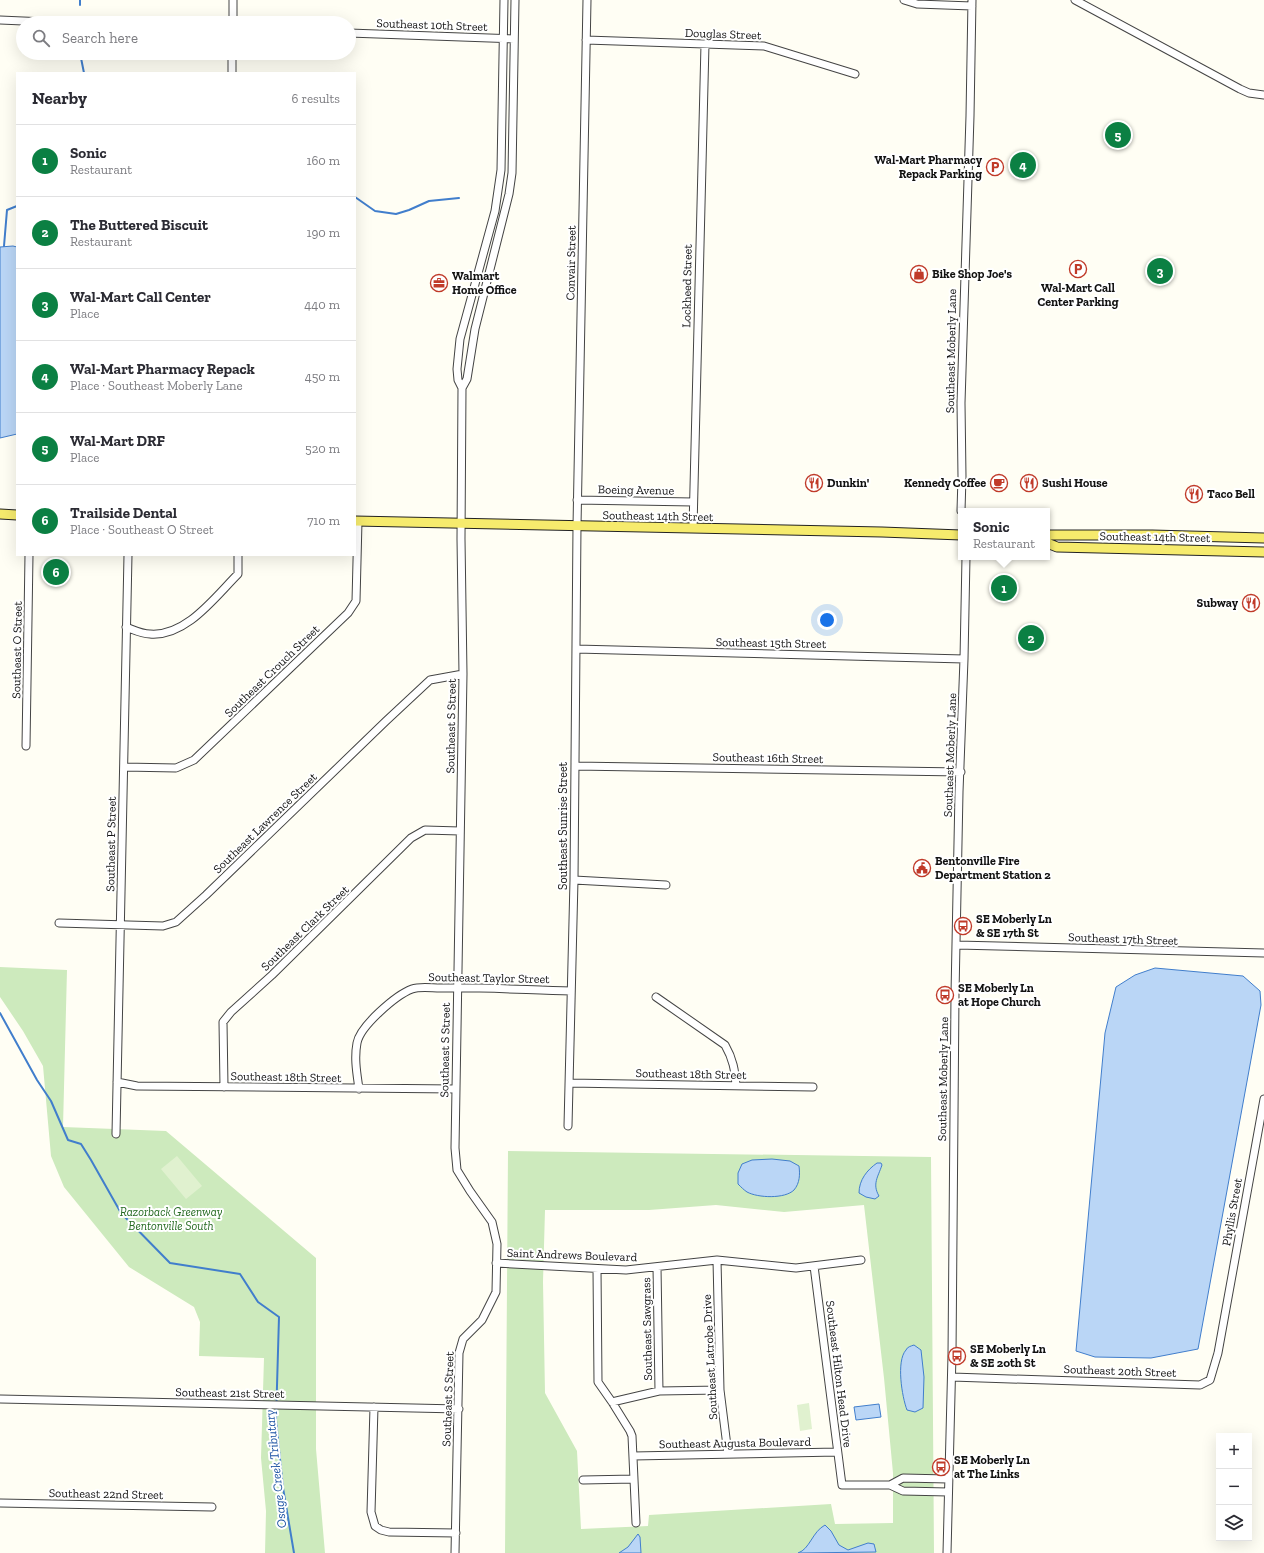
<!DOCTYPE html>
<html lang="en">
<head>
<meta charset="utf-8">
<style>
	:root { --surface:#fff; --page:#f2f2f3; --text:#2b2b33; --muted:#7c7c81; --line:#e1e1e2; --accent:#0b8043 }
	body { margin:0; font-family:"Zilla Slab",serif; background:var(--page); color:var(--text) }
	.controls { position:absolute; right:12px; bottom:12px; display:grid; overflow:hidden; border-radius:0px; box-shadow:0 4px 16px #0002 }
	.controls button { width:36px; height:36px; display:grid; place-items:center; padding:0; border:0; border-bottom:1px solid var(--line); background:var(--surface); color:var(--text); font:20px sans-serif }
	.you { position:absolute; left:827px; top:620px; width:14px; height:14px; margin:-10px; border:3px solid #fff; border-radius:50%; background:#1a73e8; box-shadow:0 0 0 6px #1a73e833 }
	.badge { display:grid; place-items:center; width:26px; height:26px; border-radius:50%; background:var(--accent); color:#fff; font-size:13px; font-weight:700 }
	.pin { position:absolute; translate:-50% -50%; border:2px solid #fff; box-shadow:0 1px 4px #0006 }
	.popup { position:absolute; left:958px; top:508px; width:92px; height:52px; box-sizing:border-box; display:grid; place-content:center; border-radius:0px; background:var(--surface); filter:drop-shadow(0 1px 3px #0005); font-size:13px; white-space:nowrap; color:var(--muted) }
	.popup b { font-size:15px; color:var(--text) }
	.popup::after { content:''; position:absolute; left:50%; top:100%; margin-left:-8px; border:8px solid transparent; border-top-color:var(--surface) }
	.list { margin:0; padding:0; list-style:none }
	h2 { display:flex; justify-content:space-between; align-items:center; height:52px; margin:0; padding:0 16px; font-size:17px }
	h2 small { font-size:13px; font-weight:400; color:var(--muted) }
	.list li { display:grid; grid-template-columns:26px 1fr auto; gap:12px; align-items:center; box-sizing:border-box; height:72px; padding:0 16px; border-top:1px solid var(--line) }
	.list b { display:block; font-size:15px; white-space:nowrap }
	.list p { margin:0; font-size:13px; white-space:nowrap; color:var(--muted) }
	.list em { font-size:13px; font-style:normal; color:var(--muted) }
	.icon { flex:none; width:22px; height:22px; fill:none; stroke:currentColor; stroke-width:2; stroke-linecap:round; stroke-linejoin:round }
	.map { position:relative; flex:none; width:1264px; height:1553px; overflow:hidden }
	.search { position:absolute; background:var(--surface); box-shadow:0 4px 16px #0002; left:16px; top:16px; width:340px; height:44px; display:flex; align-items:center; gap:10px; box-sizing:border-box; padding:0 14px; border-radius:22px; color:var(--muted); font-size:15px }
	.panel { position:absolute; background:var(--surface); box-shadow:0 4px 16px #0002; left:16px; top:72px; width:340px; height:484px; border-radius:0px }
	.map>svg:first-child { display:block }
	.green { fill:#cdeabd; fill-rule:evenodd }
	.pitch { fill:#e0f1cf }
	.water { fill:#bad6f6; stroke:#417ecc }
	.lines { fill:none; stroke-linecap:round; stroke-linejoin:round }
	.stream { stroke:#417ecc; stroke-width:2 }
	.minor-casing { stroke:#444; stroke-width:9 }
	.major-casing { stroke:#222; stroke-width:11 }
	.minor { stroke:#fff; stroke-width:7 }
	.major { stroke:#f6eb6d; stroke-width:9 }
	.labels { text-anchor:middle; stroke-width:4; stroke-linejoin:round; paint-order:stroke }
	.street-label { font-size:12px; fill:#111; stroke:#fff }
	.poi-label { font-size:12px; font-weight:bold; fill:#111; stroke:#fff; text-anchor:start }
	.park-label { font-size:12px; font-style:italic; fill:#246920; stroke:#fff }
	.water-label { font-size:13px; font-style:italic; fill:#1a51a2; stroke:#fff }
</style>
</head>
<body>
<div class="map">
<svg width="1264" height="1553" viewBox="0 0 1264 1553">
	<rect width="100%" height="100%" fill="#fffef4"/>
	<path class="green" d="M0 967 67 970 63 1127 166 1131 316 1258V1449L325 1553H265L266 1511 261 1458 264 1358 199 1356 200 1322 194 1307 129 1267 64 1187 51 1156 43 1066 23 1031 0 997Z
		M508 1151 931 1157 934 1553H505ZM716 1205 784 1212 864 1205 884 1378 893 1473V1523L835 1524 831 1504 649 1515 648 1526 581 1529 577 1451 545 1393 543 1282 545 1210H649Z"/>
	<path class="pitch" d="M177 1156 202 1186 186 1199 161 1169Z
		M809 1403 812 1429 800 1431 797 1405Z"/>
	<path class="water" d="M13 246 17 247V434L0 438V247Z
		M1155 968 1243 976 1260 991 1261 1005 1198 1349 1151 1358 1095 1357 1076 1351 1105 1033 1116 987 1135 975Z
		M772 1159 790 1161 799 1166C800 1174 800 1183 794 1190 785 1199 758 1198 747 1192 744 1190 741 1187 738 1184V1173L742 1164 752 1160Z
		M877 1163H881L882 1165C878 1177 872 1184 879 1196L875 1199 866 1197 859 1193C859 1180 867 1170 877 1163Z
		M914 1345 921 1350 924 1377 923 1408 915 1412 907 1410C902 1397 896 1361 906 1350 907 1347 911 1346 914 1345Z
		M879 1404 881 1417 856 1420 854 1407Z
		M825 1525 831 1531 839 1545 848 1550 868 1543 874 1544 876 1552 798 1553C810 1549 812 1532 825 1525Z
		M638 1534 640 1537 641 1553H619L628 1547Z"/>
	<g class="lines">
		<path class="stream" d="M80 5V0
			M80 53 84 73
			M355 197 375 211 396 214 409 210 429 201 459 198
			M4 246 7 210 17 206
			M0 1013 37 1080 51 1101 68 1140 81 1144 91 1160 121 1213 170 1263 240 1274 258 1302 279 1317 276 1420 283 1488 294 1553"/>
		<g class="minor-casing">
			<path id="minor" d="M904 0 917 4 972 6
				M1075 0 1240 89 1249 93 1264 95
				M0 20 69 23
				M233 23V0
				M349 33 514 39
				M586 40 764 46 855 74
				M232 73V53
				M462 388 467 379 475 329 509 194 512 173 515 0
				M577 500 693 502
				M961 511 962 477 961 403 970 116 972 0
				M693 528 705 44
				M126 627C134 630 142 634 150 634 186 637 215 597 238 574V555
				M576 649 964 659
				M26 746 29 555
				M575 766 961 772
				M124 767 176 768 194 760 348 613 356 601 358 521
				M574 880 666 885
				M59 923 163 926 176 922 206 895 386 721 430 680 463 674
				M957 945 1264 953
				M656 997 725 1045C733 1059 735 1070 736 1086
				M117 1082 137 1086 455 1089
				M569 1083 813 1087
				M224 1087 223 1022 231 1012 272 975 411 838 425 830 460 831
				M359 1089C357 1074 354 1059 357 1043 360 1026 396 995 412 989 420 986 432 988 440 988 483 987 527 990 571 991
				M568 1126 574 880 577 526 587 0
				M116 1134 128 555
				M717 1260 720 1390 728 1454
				M496 1263 626 1270 717 1260 796 1268 861 1260
				M814 1266 842 1485H890L903 1491 948 1492
				M657 1267 659 1391
				M597 1269 598 1382 612 1402 630 1431 632 1436 636 1523
				M952 1377 1200 1385 1210 1380 1218 1353 1264 1099
				M0 1399 459 1409
				M612 1402 659 1391 720 1390
				M374 1407 371 1512 375 1526 381 1530 389 1532 456 1533
				M633 1456 837 1452
				M583 1480 634 1479
				M890 1485 903 1478 948 1479
				M0 1503 212 1507
				M455 1553 459 1353 463 1339 482 1320 496 1292 497 1244 492 1222 470 1191 457 1170 455 1148 463 674 461 539 462 388 458 380 457 369 460 339 495 211 501 170 504 0
				M947 1553 952 1355 955 994 959 792 964 659 966 557"/>
		</g>
		<g class="major-casing">
			<path id="major" d="M0 514 17 515
				M355 521 882 532 961 535
				M1047 535H1152L1264 538
				M1047 543 1057 547 1264 552"/>
		</g>
		<use href="#minor" class="minor"/>
		<use href="#major" class="major"/>
	</g>
	<defs>
		<g id="parking-ring" transform="scale(0.9)"><circle r="9.5" fill="#fff" stroke="#c03a29" stroke-width="1.5"/><path d="M-3.5-5.5H1a3.5 3.5 0 0 1 0 7H-1V5.5H-3.5ZM-1-3.4V-.6H.8a1.4 1.4 0 0 0 0-2.8Z" fill="#c03a29"/></g>
		<g id="shop-ring" transform="scale(0.9)"><circle r="9.5" fill="#fff" stroke="#c03a29" stroke-width="1.5"/><path d="M-5-2.5h2.3a2.7 3.5 0 0 1 5.4 0H5L5.5 6h-11ZM-1.5-2.5h3a1.5 2.3 0 0 0-3 0Z" fill="#c03a29"/></g>
		<g id="office-ring" transform="scale(0.9)"><circle r="9.5" fill="#fff" stroke="#c03a29" stroke-width="1.5"/><path d="M-6-3h4V-5.5h4V-3h4V5H-6ZM-1-4.5V-3h2v-1.5ZM-6 0V1H6V0Z" fill="#c03a29"/></g>
		<g id="restaurant-ring" transform="scale(0.9)"><circle r="9.5" fill="#fff" stroke="#c03a29" stroke-width="1.5"/><path d="M-5-6h1v4h1v-4h1v4h1v-4h1v5L-1.5 .5V6h-2V.5L-5-1ZM5-6V6H3V1.5H1.5Q1.5-4 5-6Z" fill="#c03a29"/></g>
		<g id="cafe-ring" transform="scale(0.9)"><circle r="9.5" fill="#fff" stroke="#c03a29" stroke-width="1.5"/><path d="M-5.5-4.5H6V0H3Q3 3.5 0 3.5H-2.5Q-5.5 3.5-5.5 0ZM3-3.2v2h1.7v-2ZM-6 4.5H4V6H-6Z" fill="#c03a29"/></g>
		<g id="civic-ring" transform="scale(0.9)"><circle r="9.5" fill="#fff" stroke="#c03a29" stroke-width="1.5"/><path d="M-.6-6.5H3V-4.5H.6V-3L4-1V1h2V6H-6V1h2V-1L-.6-3ZM-1.2 2.5V6h2.4V2.5Z" fill="#c03a29"/></g>
		<g id="bus-ring" transform="scale(0.9)"><circle r="9.5" fill="#fff" stroke="#c03a29" stroke-width="1.5"/><path d="M-5-6H5V4H4V6H2V4H-2V6H-4V4H-5ZM-3.5-4V0h7V-4ZM-3.5 1.2v1.5H-2V1.2ZM2 1.2v1.5H3.5V1.2Z" fill="#c03a29"/></g>
	</defs>
	<g fill-rule="evenodd">
		<use href="#parking-ring" x="995" y="167"/>
		<use href="#parking-ring" x="1078" y="269"/>
		<use href="#shop-ring" x="919" y="274"/>
		<use href="#office-ring" x="439" y="283"/>
		<use href="#restaurant-ring" x="814" y="483"/>
		<use href="#cafe-ring" x="999" y="483"/>
		<use href="#restaurant-ring" x="1029" y="483"/>
		<use href="#restaurant-ring" x="1194" y="494"/>
		<use href="#restaurant-ring" x="1251" y="603"/>
		<use href="#civic-ring" x="922" y="868"/>
		<use href="#bus-ring" x="963" y="926"/>
		<use href="#bus-ring" x="945" y="995"/>
		<use href="#bus-ring" x="957" y="1356"/>
		<use href="#bus-ring" x="941" y="1467"/>
	</g>
	<g class="labels">
		<g class="street-label">
			<text transform="translate(432 25) rotate(2)" y="4">Southeast 10th Street</text>
			<text transform="translate(723 34) rotate(2)" y="4">Douglas Street</text>
			<text transform="translate(571 263) rotate(-89)" y="4">Convair Street</text>
			<text transform="translate(687 286) rotate(-89)" y="4">Lockheed Street</text>
			<text transform="translate(951 351) rotate(-89)" y="4">Southeast Moberly Lane</text>
			<text transform="translate(636 490) rotate(1)" y="4">Boeing Avenue</text>
			<text transform="translate(658 516) rotate(1)" y="4">Southeast 14th Street</text>
			<text transform="translate(1155 537) rotate(1)" y="4">Southeast 14th Street</text>
			<text transform="translate(771 643) rotate(1)" y="4">Southeast 15th Street</text>
			<text transform="translate(17 650) rotate(-89)" y="4">Southeast O Street</text>
			<text transform="translate(272 671) rotate(-44)" y="4">Southeast Crouch Street</text>
			<text transform="translate(451 726) rotate(-89)" y="4">Southeast S Street</text>
			<text transform="translate(950 755) rotate(-88)" y="4">Southeast Moberly Lane</text>
			<text transform="translate(768 758) rotate(1)" y="4">Southeast 16th Street</text>
			<text transform="translate(265 823) rotate(-44)" y="4">Southeast Lawrence Street</text>
			<text transform="translate(563 826) rotate(-90)" y="4">Southeast Sunrise Street</text>
			<text transform="translate(111 844) rotate(-89)" y="4">Southeast P Street</text>
			<text transform="translate(305 928) rotate(-44)" y="4">Southeast Clark Street</text>
			<text transform="translate(1123 939) rotate(2)" y="4">Southeast 17th Street</text>
			<text transform="translate(489 978) rotate(1)" y="4">Southeast Taylor Street</text>
			<text transform="translate(445 1050) rotate(-89)" y="4">Southeast S Street</text>
			<text transform="translate(691 1074) rotate(1)" y="4">Southeast 18th Street</text>
			<text transform="translate(286 1077) rotate(1)" y="4">Southeast 18th Street</text>
			<text transform="translate(943 1079) rotate(-89)" y="4">Southeast Moberly Lane</text>
			<text transform="translate(1232 1212) rotate(-80)" y="4">Phyllis Street</text>
			<text transform="translate(572 1255) rotate(2)" y="4">Saint Andrews Boulevard</text>
			<text transform="translate(647 1329) rotate(-91)" y="4">Southeast Sawgrass</text>
			<text transform="translate(710 1357) rotate(-93)" y="4">Southeast Latrobe Drive</text>
			<text transform="translate(1120 1371) rotate(2)" y="4">Southeast 20th Street</text>
			<text transform="translate(839 1374) rotate(83)" y="4">Southeast Hilton Head Drive</text>
			<text transform="translate(230 1393) rotate(1)" y="4">Southeast 21st Street</text>
			<text transform="translate(448 1399) rotate(-88)" y="4">Southeast S Street</text>
			<text transform="translate(735 1443) rotate(-1)" y="4">Southeast Augusta Boulevard</text>
			<text transform="translate(106 1494) rotate(1)" y="4">Southeast 22nd Street</text>
		</g>
		<g class="poi-label">
			<text x="982" y="164" text-anchor="end">Wal-Mart Pharmacy<tspan x="982" dy="14">Repack Parking</tspan></text>
			<text x="932" y="278">Bike Shop Joe's</text>
			<text x="452" y="280">Walmart<tspan x="452" dy="14">Home Office</tspan></text>
			<text x="1078" y="292" text-anchor="middle">Wal-Mart Call<tspan x="1078" dy="14">Center Parking</tspan></text>
			<text x="827" y="487">Dunkin'</text>
			<text x="986" y="487" text-anchor="end">Kennedy Coffee</text>
			<text x="1042" y="487">Sushi House</text>
			<text x="1207" y="498">Taco Bell</text>
			<text x="1238" y="607" text-anchor="end">Subway</text>
			<text x="935" y="865">Bentonville Fire<tspan x="935" dy="14">Department Station 2</tspan></text>
			<text x="976" y="923">SE Moberly Ln<tspan x="976" dy="14">&amp; SE 17th St</tspan></text>
			<text x="958" y="992">SE Moberly Ln<tspan x="958" dy="14">at Hope Church</tspan></text>
			<text x="970" y="1353">SE Moberly Ln<tspan x="970" dy="14">&amp; SE 20th St</tspan></text>
			<text x="954" y="1464">SE Moberly Ln<tspan x="954" dy="14">at The Links</tspan></text>
		</g>
		<g class="park-label">
			<text x="171" y="1216">Razorback Greenway<tspan x="171" dy="14">Bentonville South</tspan></text>
		</g>
		<g class="water-label">
			<text transform="translate(275 1469) rotate(-96)" y="5">Osage Creek Tributary</text>
		</g>
	</g>
</svg>
<div class="controls">
<button>+</button>
<button>−</button>
<button><svg class="icon" aria-label="layers" viewBox="0 0 24 24"><path d="M12 4l9 5-9 5-9-5zM3 14l9 5 9-5"/></svg></button>
</div>
<div class="you"></div>
<div class="pin badge" style="left:1004px;top:588px">1</div>
<div class="popup"><b>Sonic</b>Restaurant</div>
<div class="pin badge" style="left:1031px;top:638px">2</div>
<div class="pin badge" style="left:1160px;top:271px">3</div>
<div class="pin badge" style="left:1023px;top:165px">4</div>
<div class="pin badge" style="left:1118px;top:135px">5</div>
<div class="pin badge" style="left:56px;top:572px">6</div>
<div class="search"><svg class="icon" aria-label="search" viewBox="0 0 24 24"><circle cx="10" cy="10" r="6"/><path d="M15 15l6 6"/></svg>Search here</div>
<section class="panel">
<h2>Nearby<small>6 results</small></h2>
<ul class="list">
<li><span class="badge">1</span><div><b>Sonic</b><p>Restaurant</p></div><em>160 m</em></li>
<li><span class="badge">2</span><div><b>The Buttered Biscuit</b><p>Restaurant</p></div><em>190 m</em></li>
<li><span class="badge">3</span><div><b>Wal-Mart Call Center</b><p>Place</p></div><em>440 m</em></li>
<li><span class="badge">4</span><div><b>Wal-Mart Pharmacy Repack</b><p>Place · Southeast Moberly Lane</p></div><em>450 m</em></li>
<li><span class="badge">5</span><div><b>Wal-Mart DRF</b><p>Place</p></div><em>520 m</em></li>
<li><span class="badge">6</span><div><b>Trailside Dental</b><p>Place · Southeast O Street</p></div><em>710 m</em></li>
</ul>
</section>
</div>
</body>
</html>
